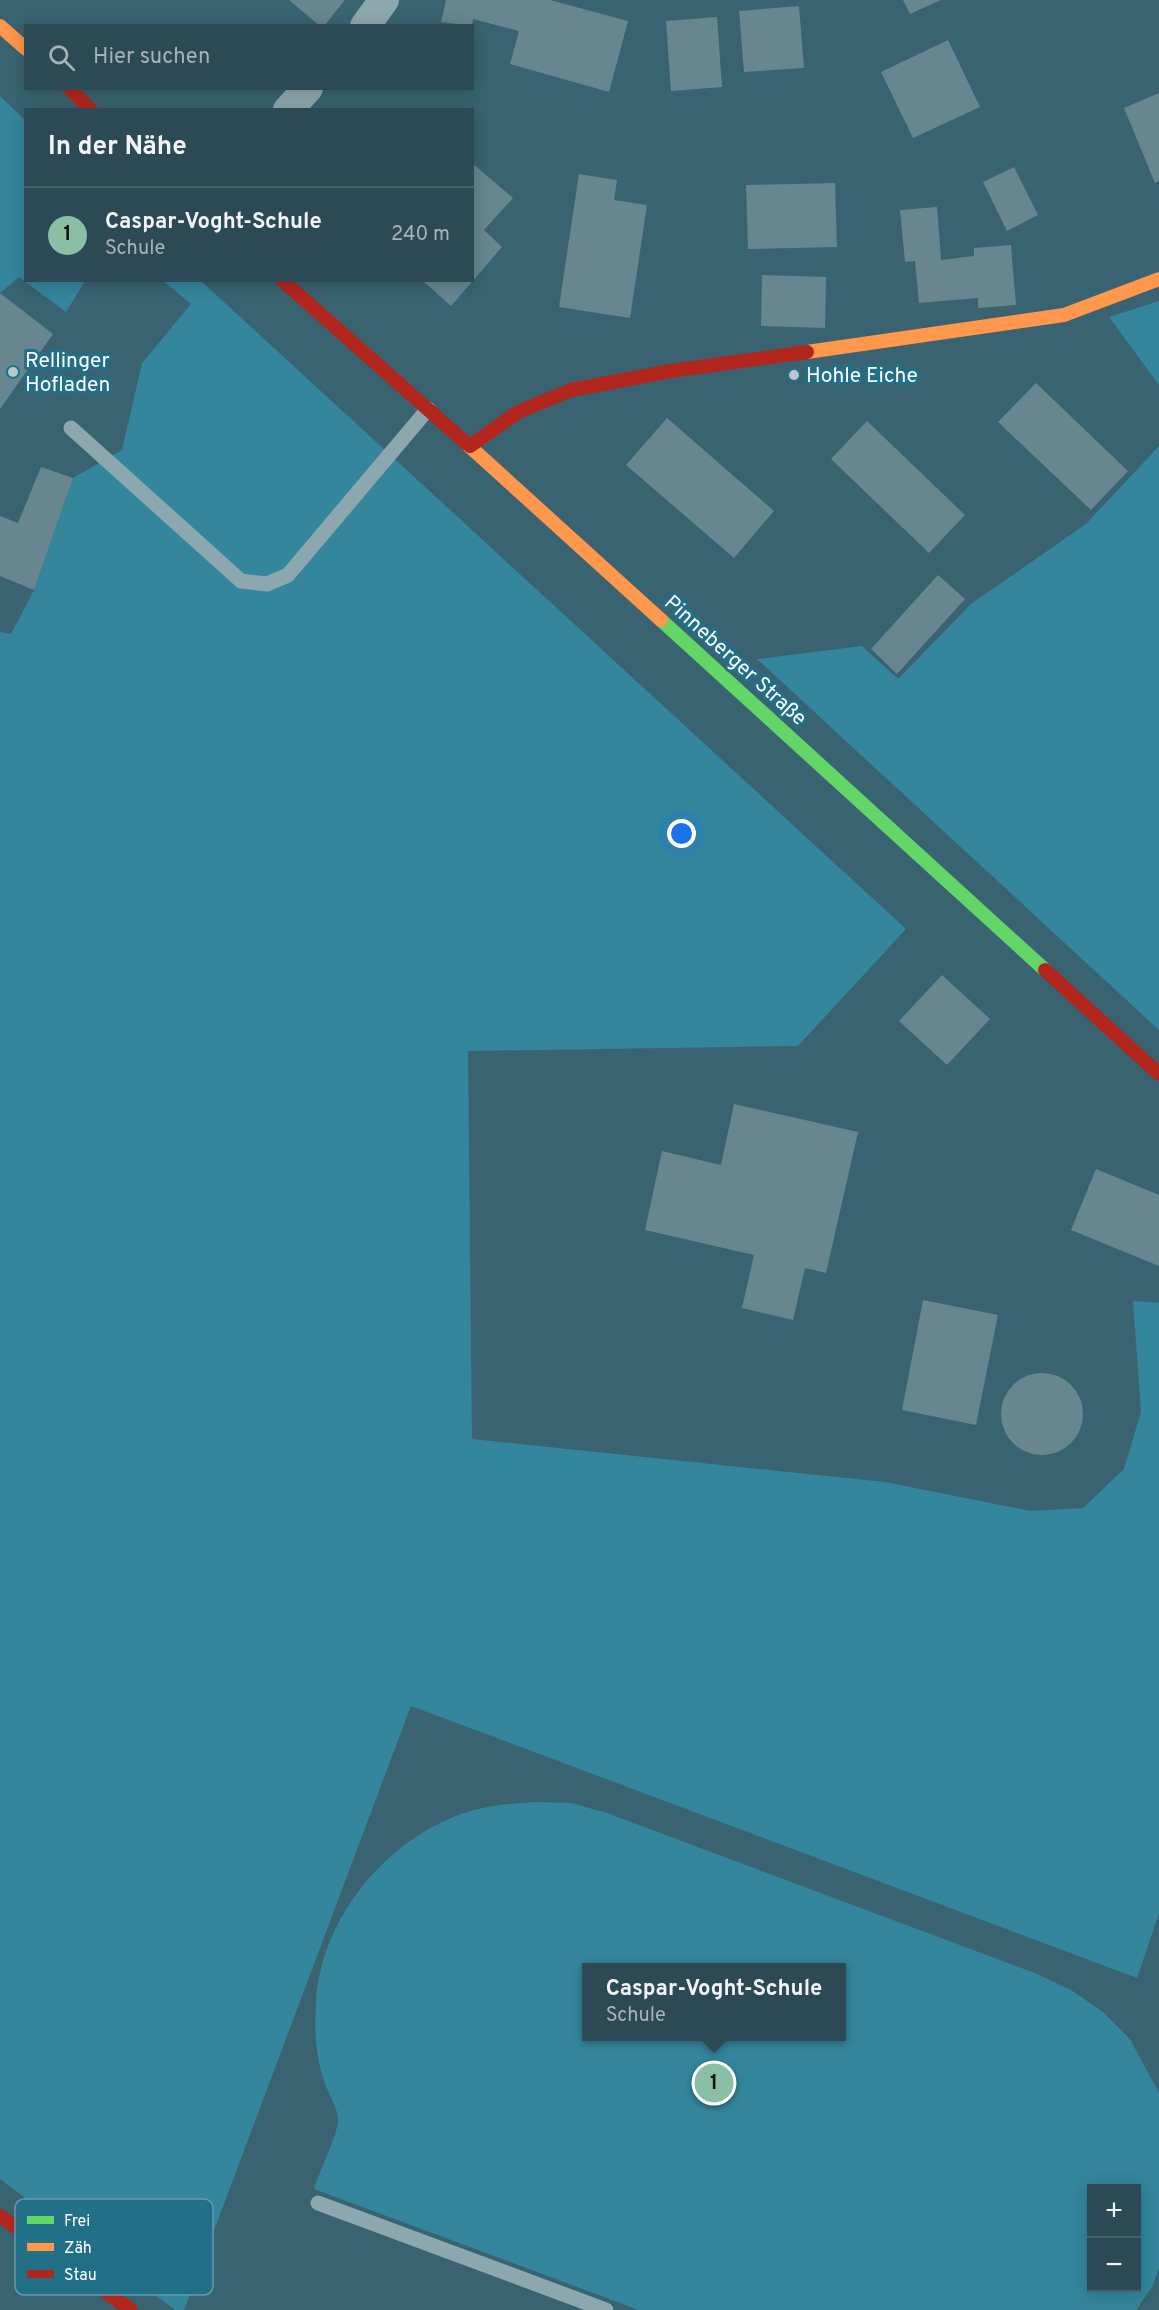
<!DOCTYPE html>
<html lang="de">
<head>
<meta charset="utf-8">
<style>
	:root { --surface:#2b4a55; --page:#33515b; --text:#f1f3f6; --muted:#a6b3b9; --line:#47626c; --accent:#8abfa5 }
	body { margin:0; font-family:Overpass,sans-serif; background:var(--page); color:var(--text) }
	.controls { position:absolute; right:18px; bottom:18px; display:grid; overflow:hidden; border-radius:0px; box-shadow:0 3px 15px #0003 }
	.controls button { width:54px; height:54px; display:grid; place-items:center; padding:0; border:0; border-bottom:2px solid var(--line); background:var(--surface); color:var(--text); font:30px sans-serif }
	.you { position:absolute; left:682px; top:834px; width:21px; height:21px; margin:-15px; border:4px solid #fff; border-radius:50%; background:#1a73e8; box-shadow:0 0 0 9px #1a73e833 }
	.badge { display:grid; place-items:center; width:39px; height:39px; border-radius:50%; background:var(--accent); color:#111; font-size:20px; font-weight:700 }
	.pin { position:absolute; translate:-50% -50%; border:3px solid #fff; box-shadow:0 2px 6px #0006 }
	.popup { position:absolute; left:582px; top:1963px; width:264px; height:78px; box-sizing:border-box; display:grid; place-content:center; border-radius:0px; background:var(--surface); filter:drop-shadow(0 2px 4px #0005); font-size:20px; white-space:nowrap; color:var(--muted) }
	.popup b { font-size:22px; color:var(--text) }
	.popup::after { content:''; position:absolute; left:50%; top:100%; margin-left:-12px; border:12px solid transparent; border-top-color:var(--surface) }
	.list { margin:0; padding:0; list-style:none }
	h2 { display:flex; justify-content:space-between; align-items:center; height:78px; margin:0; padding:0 24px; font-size:26px }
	h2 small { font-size:20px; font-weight:400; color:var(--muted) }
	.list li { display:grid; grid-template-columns:39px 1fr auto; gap:18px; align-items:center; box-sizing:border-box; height:96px; padding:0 24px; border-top:2px solid var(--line) }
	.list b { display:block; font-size:22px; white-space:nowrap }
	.list p { margin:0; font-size:20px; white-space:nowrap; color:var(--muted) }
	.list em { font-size:20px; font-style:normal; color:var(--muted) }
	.icon { flex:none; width:33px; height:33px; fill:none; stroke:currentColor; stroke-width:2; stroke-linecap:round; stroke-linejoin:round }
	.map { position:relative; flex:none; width:1159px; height:2310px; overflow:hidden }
	.search { position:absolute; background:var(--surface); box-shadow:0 3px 15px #0003; left:24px; top:24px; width:450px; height:66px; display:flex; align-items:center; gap:15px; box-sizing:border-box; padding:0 21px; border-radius:0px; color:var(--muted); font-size:22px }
	.panel { position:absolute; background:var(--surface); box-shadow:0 3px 15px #0003; left:24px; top:108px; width:450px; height:174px; border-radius:0px }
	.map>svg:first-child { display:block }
	.green { fill:#34869c; fill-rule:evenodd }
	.building { fill:#678690 }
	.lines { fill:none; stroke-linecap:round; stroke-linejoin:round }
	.lane { stroke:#8da7af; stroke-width:15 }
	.street { stroke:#8da7af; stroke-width:30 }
	.fast { stroke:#63d668; stroke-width:14 }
	.slow { stroke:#ff974d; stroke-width:14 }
	.jam { stroke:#b3261e; stroke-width:14 }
	.poi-dot { fill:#bac8cd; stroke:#227088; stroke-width:2 }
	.labels { text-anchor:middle; stroke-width:6; stroke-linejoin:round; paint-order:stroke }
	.poi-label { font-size:21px; fill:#fff; stroke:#227088; text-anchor:start }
	.street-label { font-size:21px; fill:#fff; stroke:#227088 }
	.key { fill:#227088; stroke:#649bac; stroke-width:1.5 }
	.key-label { font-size:16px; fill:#fff }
</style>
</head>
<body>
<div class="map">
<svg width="1159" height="2310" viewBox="0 0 1159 2310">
	<rect width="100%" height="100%" fill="#396371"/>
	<path class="green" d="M0 96 25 120 26 280 85 281 66 312 19 277 0 293Z
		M163 281H201L906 929 798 1046 468 1051 472 1439 885 1482 1031 1511 1083 1508 1124 1469 1141 1412 1133 1301 1159 1303V1913L1137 1978 411 1706 184 2310H175L0 2179V632L11 634 34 590 73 478 122 450 142 363 191 304Z
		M1159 301V385L1109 317Z
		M1159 446V1030L757 659 862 646 898 679 971 604 1086 524Z
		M536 1802 571 1803 607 1813 1035 1973 1071 1990 1103 2012 1130 2039 1159 2093V2268L1152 2287 1136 2310H639L314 2189C318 2175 339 2131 338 2120 338 2108 328 2093 324 2081 316 2057 314 2030 316 2004 319 1925 379 1848 451 1818 479 1806 507 1804 536 1802ZM586 1968H842V2036H586ZM1136 2188V2288H1092V2188Z"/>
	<path class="building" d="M289 0H345L324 26H320Z
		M446 0H550L628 21 609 92 510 64 519 31 473 19 472 26 441 22Z
		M903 0H941L910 14Z
		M799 6 804 68 744 72 739 11Z
		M717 17 722 87 671 91 666 21Z
		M948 40 980 107 913 138 881 72Z
		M1159 93V181L1155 183 1124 108Z
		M472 163 513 198 484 230 502 247 451 306 422 280H472Z
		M1014 167 1038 215 1007 231 983 182Z
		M579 174 617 180 614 200 647 205 630 318 559 307Z
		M835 183 837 247 748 249 746 185Z
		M937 207 941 260 974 256V248L1011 245 1016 305 978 308V298L919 303 915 261 905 262 900 210Z
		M762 275 826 277 825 328 761 326Z
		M0 293 53 334 0 409Z
		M1036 383 1128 471 1091 510 998 422Z
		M667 418 774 511 734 558 626 465Z
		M867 421 965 515 929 553 831 459Z
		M41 467 73 478 34 590 0 576V516L18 523Z
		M938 575 965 599 897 674 871 649Z
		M942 975 990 1019 947 1065 899 1021Z
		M734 1104 858 1132 826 1273 805 1268 793 1320 742 1308 754 1255 645 1230 662 1151 721 1165Z
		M1096 1169 1159 1195V1266L1071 1230Z
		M923 1300 998 1315 976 1425 902 1410Z
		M1001 1414a41 41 0 1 1 82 0a41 41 0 1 1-82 0Z"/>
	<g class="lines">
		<path class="lane" d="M71 428 241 581 267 584 288 575 428 409
			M318 2203 606 2310"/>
		<path class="street" d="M365 26 384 0
			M288 110 308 88"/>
		<path class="fast" d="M661 620 1045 970"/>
		<path class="slow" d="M0 26 26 49
			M807 352 1064 315 1159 279
			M467 444 661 620"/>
		<path class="jam" d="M69 88 91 110
			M282 280 467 444
			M470 446 518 412 571 390 671 371 807 352
			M1045 970 1159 1074
			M0 2216 131 2310"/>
	</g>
	<g class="poi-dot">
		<circle cx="13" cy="372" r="6"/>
		<circle cx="794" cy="375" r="6"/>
	</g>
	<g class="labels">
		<g class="poi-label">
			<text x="25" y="367">Rellinger<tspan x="25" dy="24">Hofladen</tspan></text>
			<text x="806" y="382">Hohle Eiche</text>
		</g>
		<g class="street-label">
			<text transform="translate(736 660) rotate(42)" y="7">Pinneberger Straße</text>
		</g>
	</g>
	<rect x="15" y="2199" width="198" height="96" rx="9" class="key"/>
	<rect x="27" y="2216" width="27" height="8" fill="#63d668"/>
	<rect x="27" y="2243" width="27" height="8" fill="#ff974d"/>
	<rect x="27" y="2270" width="27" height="8" fill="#b3261e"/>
	<g class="key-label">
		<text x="64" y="2226">Frei</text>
		<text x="64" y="2253">Zäh</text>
		<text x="64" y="2280">Stau</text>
	</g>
</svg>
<div class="controls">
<button>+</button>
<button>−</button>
</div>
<div class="you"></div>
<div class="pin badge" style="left:714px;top:2083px">1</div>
<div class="popup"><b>Caspar-Voght-Schule</b>Schule</div>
<div class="search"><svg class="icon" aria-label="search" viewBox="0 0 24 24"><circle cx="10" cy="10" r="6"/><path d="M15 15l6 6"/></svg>Hier suchen</div>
<section class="panel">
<h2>In der Nähe<small></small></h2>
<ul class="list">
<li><span class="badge">1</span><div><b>Caspar-Voght-Schule</b><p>Schule</p></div><em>240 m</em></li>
</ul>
</section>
</div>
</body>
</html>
